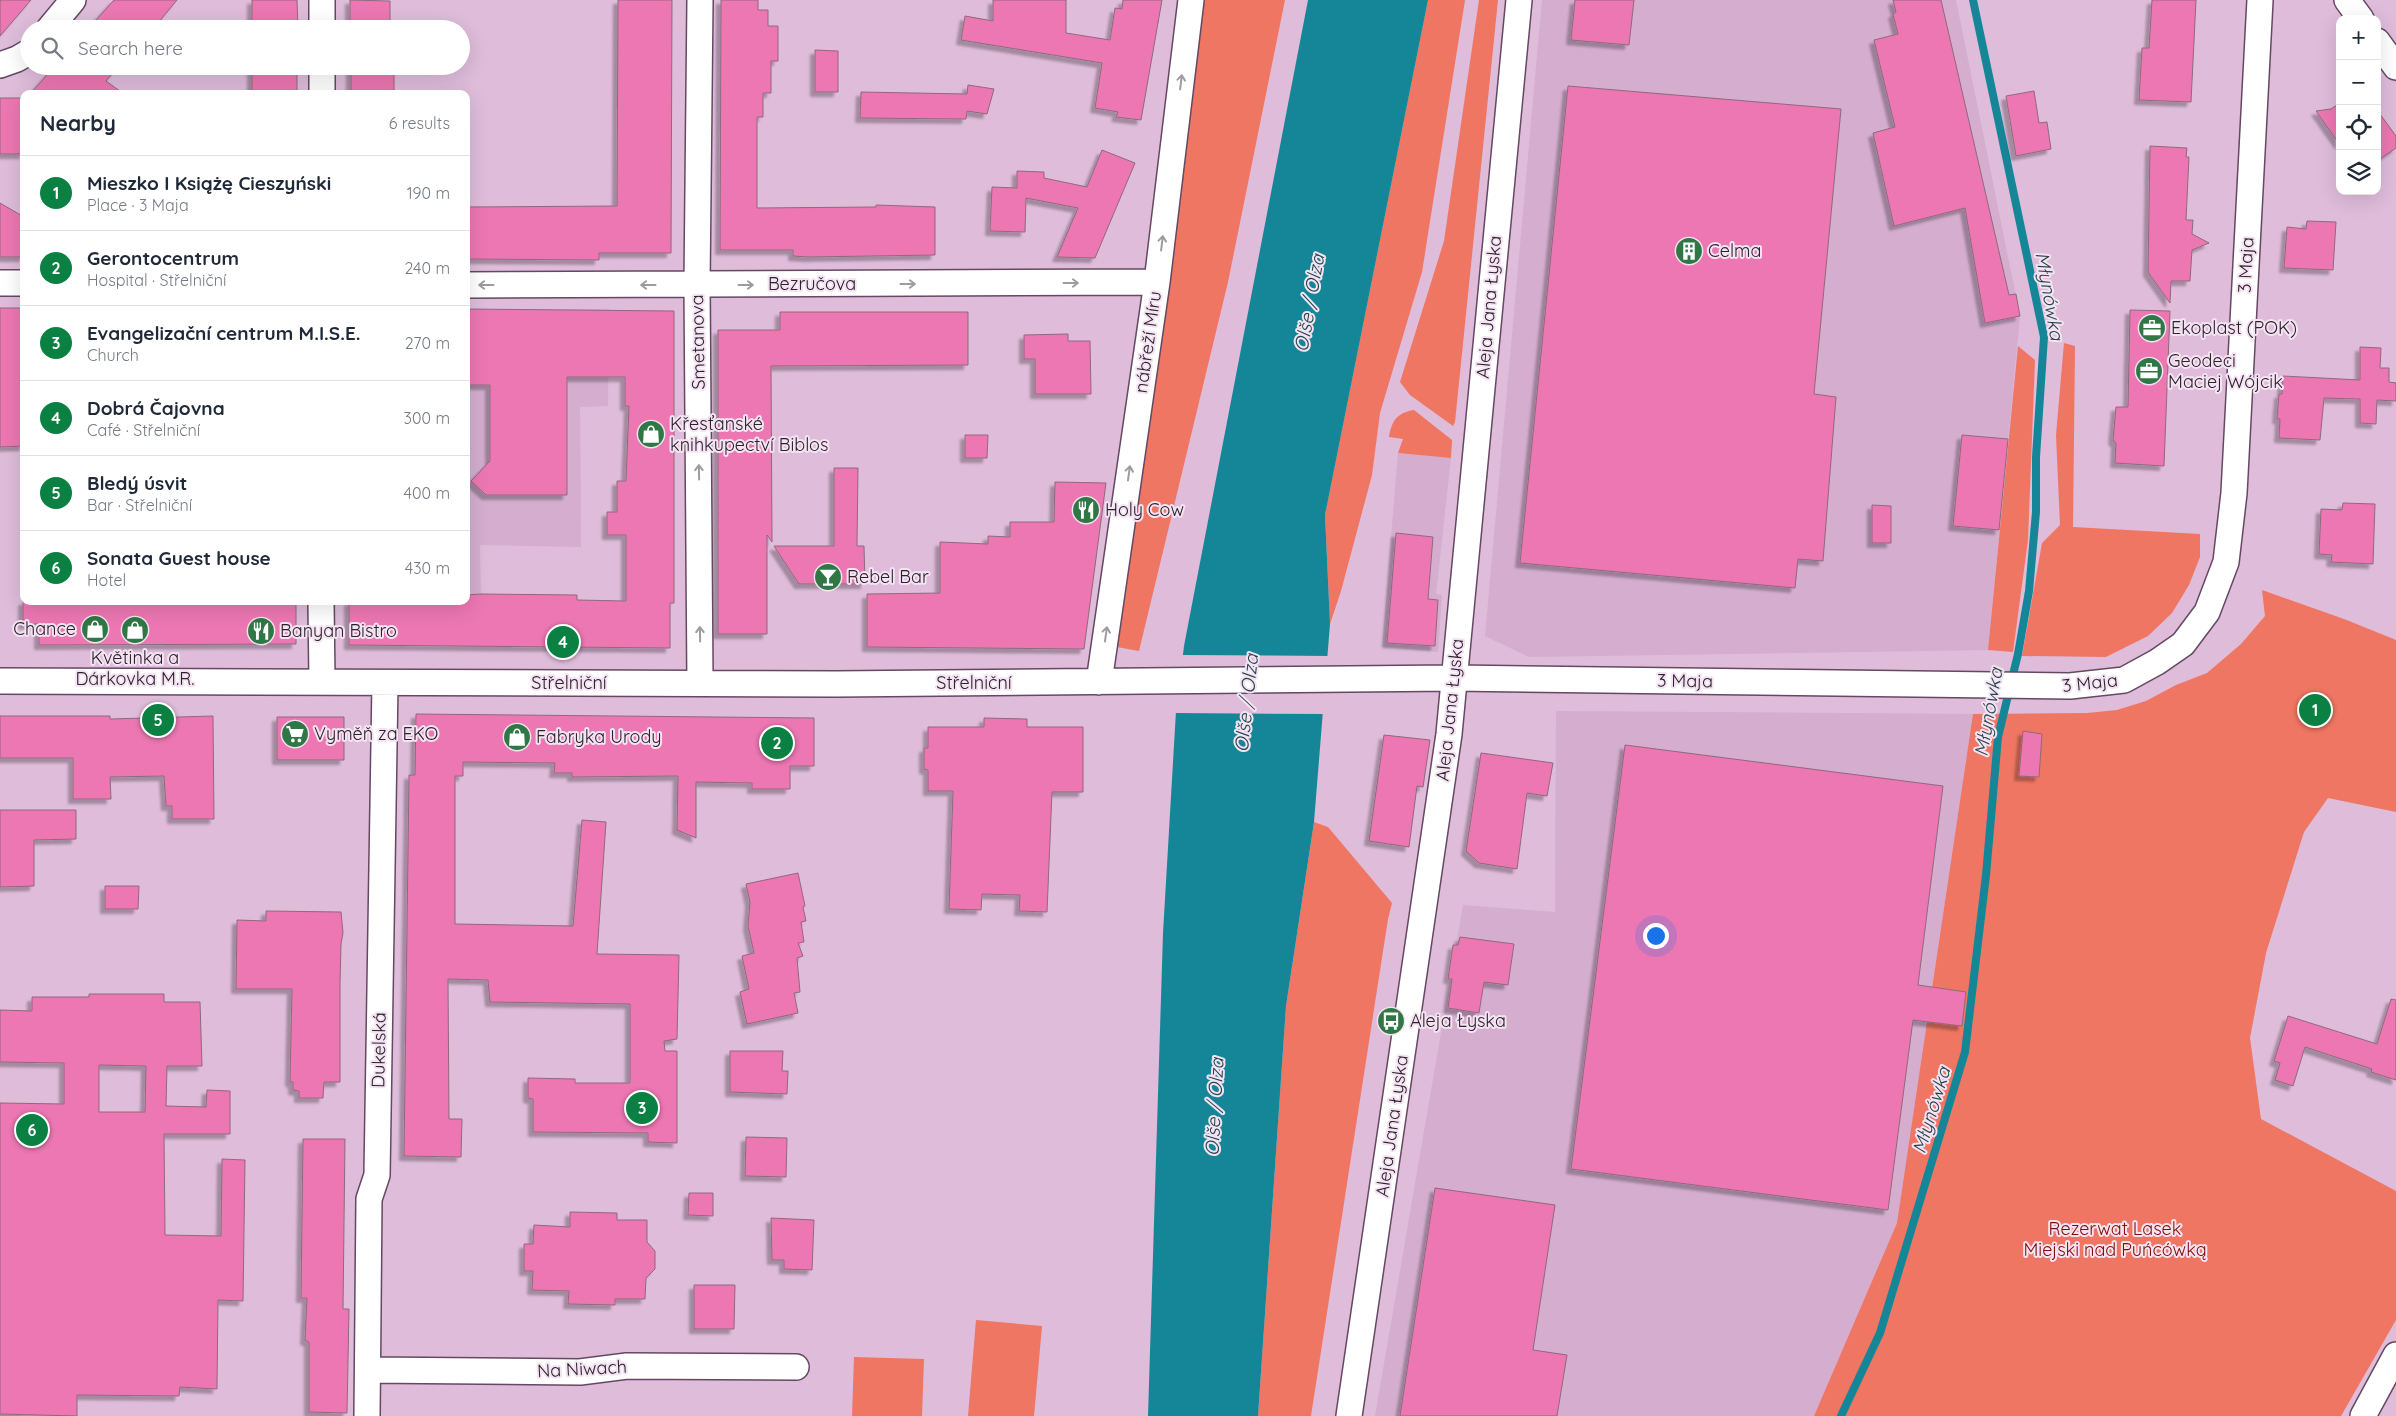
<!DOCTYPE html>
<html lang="en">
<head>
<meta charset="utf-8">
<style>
	:root { --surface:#fff; --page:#f2f2f3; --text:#1f2937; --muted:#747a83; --line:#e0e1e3; --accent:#0b8043 }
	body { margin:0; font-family:Quicksand,sans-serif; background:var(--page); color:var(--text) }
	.controls { position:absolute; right:15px; top:15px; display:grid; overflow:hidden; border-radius:10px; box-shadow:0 5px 20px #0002 }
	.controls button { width:45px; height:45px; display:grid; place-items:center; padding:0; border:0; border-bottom:1px solid var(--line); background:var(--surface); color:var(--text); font:25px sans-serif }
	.you { position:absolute; left:1655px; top:935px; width:18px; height:18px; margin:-12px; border:4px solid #fff; border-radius:50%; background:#1a73e8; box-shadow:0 0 0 8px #1a73e833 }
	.badge { display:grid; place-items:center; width:32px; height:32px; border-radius:50%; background:var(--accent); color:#fff; font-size:16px; font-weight:700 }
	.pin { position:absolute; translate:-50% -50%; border:2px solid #fff; box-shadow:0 1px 5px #0006 }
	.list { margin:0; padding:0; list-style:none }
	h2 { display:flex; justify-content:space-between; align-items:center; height:65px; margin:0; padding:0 20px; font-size:21px }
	h2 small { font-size:16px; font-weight:400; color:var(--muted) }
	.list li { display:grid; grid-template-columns:32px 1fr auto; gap:15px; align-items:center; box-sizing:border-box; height:75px; padding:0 20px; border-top:1px solid var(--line) }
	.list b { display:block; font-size:19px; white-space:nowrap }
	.list p { margin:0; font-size:16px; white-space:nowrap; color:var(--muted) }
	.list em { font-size:16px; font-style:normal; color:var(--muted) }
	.icon { flex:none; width:28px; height:28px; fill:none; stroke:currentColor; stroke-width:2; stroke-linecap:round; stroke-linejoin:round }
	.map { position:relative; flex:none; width:2396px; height:1416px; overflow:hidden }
	.search { position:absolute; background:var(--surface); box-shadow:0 5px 20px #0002; left:20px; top:20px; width:450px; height:55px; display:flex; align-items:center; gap:12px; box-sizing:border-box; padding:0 18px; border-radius:28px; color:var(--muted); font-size:19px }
	.panel { position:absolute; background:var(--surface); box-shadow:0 5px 20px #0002; left:20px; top:90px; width:450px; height:515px; border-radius:10px }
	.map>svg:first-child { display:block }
	.built { fill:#d4adcf }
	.green { fill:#ee7663 }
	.water { fill:#158697 }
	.pier { fill:#debcda }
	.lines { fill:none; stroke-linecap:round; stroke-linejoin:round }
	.stream { stroke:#158697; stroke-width:8 }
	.building { fill:#ec77b2; stroke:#90697b; fill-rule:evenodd; filter:url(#shadow) }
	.minor-casing { stroke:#654862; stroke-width:28 }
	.minor { stroke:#fff; stroke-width:25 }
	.oneway { stroke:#a09ba0 }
	.labels { text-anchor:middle; stroke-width:4; stroke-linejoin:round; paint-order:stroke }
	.poi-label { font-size:18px; fill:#2d212c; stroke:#f4e3f2; text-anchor:start }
	.street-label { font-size:18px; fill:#2d212c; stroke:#f4e3f2 }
	.park-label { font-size:18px; fill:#820d02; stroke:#f4e3f2 }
	.water-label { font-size:19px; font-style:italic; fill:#254449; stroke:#f4e3f2 }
</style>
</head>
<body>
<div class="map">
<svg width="2396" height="1416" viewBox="0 0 2396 1416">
	<defs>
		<filter id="shadow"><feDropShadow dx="-4.5" dy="4.5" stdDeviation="1" flood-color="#0004"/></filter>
	</defs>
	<rect width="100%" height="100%" fill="#debcda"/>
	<path class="built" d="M1542 0H1956L2020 316 1988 650 1529 657 1485 636Z
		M466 309H609L608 406 580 407 581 547 480 545 481 595 466 601Z
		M1398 453 1451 458 1436 594 1442 595 1438 652 1382 647Z
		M1556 711 1973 714 1897 1223 1814 1416H1375L1463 905 1555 912Z"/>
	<path class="green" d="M1203 0H1285L1228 282 1139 651 1111 646Z
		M1428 0H1465L1422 272 1380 413 1372 475 1341 591 1330 624 1325 515Z
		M1479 0H1498L1455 422 1453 426 1410 395 1400 382 1444 241Z
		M2064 343 2075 346 2073 527 2200 534V557L2189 585 2172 613 2148 636 2106 657 2022 656 2042 543 2060 525 2056 435Z
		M2018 346 2035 360 2028 540 2013 652 1988 650Z
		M1414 410 1452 440 1451 458 1398 453 1403 439 1389 437C1392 420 1397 413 1414 410Z
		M2262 590 2344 619 2396 640V812L2328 798 2304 832 2266 953 2250 1038 2261 1119 2396 1191V1320L2341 1416H1814L1897 1223 1973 714 2087 713 2117 710 2146 701 2176 685 2207 673 2241 644 2265 616Z
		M1314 822 1328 827 1392 903 1388 919 1311 1416H1258L1286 1006Z
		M976 1320 1042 1326 1034 1416H968Z
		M854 1357 924 1359 922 1416H852Z"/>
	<path class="water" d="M1308 0H1428L1325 515 1330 624 1314 822 1286 1006 1258 1416H1148L1163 933 1176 711 1184 646Z"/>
	<path class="pier" d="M1180 655 1330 656 1325 714 1173 713Z"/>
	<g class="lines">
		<path class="stream" d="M1841 1416 1880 1333 1965 1052 1986 875 1998 737 2018 654 2029 591 2036 512V457L2044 337 1973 0"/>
	</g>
	<path class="building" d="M0 0H31L0 36Z
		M114 0H177L153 29H88Z
		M252 0H297L298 29H252Z
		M350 0 390 1V28L394 29H350Z
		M618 0H672L671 253H599V260L466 259V207L617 206Z
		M721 0H758V10H768V26H778V61H771V93H763V117H757V208L876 207V205L935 207V255L808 257 793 256V250H720Z
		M993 0H1066V33L1110 40 1115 8 1122 9 1123 0H1162L1141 120 1116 117 1118 112 1095 108 1102 63 961 40 965 16 993 21Z
		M1575 0H1634L1629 45 1571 40Z
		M1893 0H1941L2009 295 2016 294 2020 316 1985 323 1965 208 1894 226 1873 133 1895 127 1874 40 1898 34 1893 14 1896 12Z
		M2152 0H2196L2191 102 2139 100 2142 48H2149Z
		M815 50 838 51V92H815Z
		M55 66H119L106 81 124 94H30Z
		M252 66H297V94H252Z
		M351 66H394V94H351Z
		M968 85 994 89 987 114 967 111 966 119 860 118 861 92 967 94Z
		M1568 86 1841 109 1814 394 1836 397 1823 561 1798 559 1795 588 1520 563Z
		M2034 91 2039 123 2047 122 2051 149 2016 156 2006 96Z
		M0 98H24V154H0Z
		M2340 103V145L2316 111 2331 109Z
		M2377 110 2396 136V148L2377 161Z
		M2150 146 2187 148 2186 157H2189L2186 220H2193L2192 234 2209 243 2192 250 2190 281H2171L2170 303 2148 272Z
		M1102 150 1135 163 1095 258 1057 257 1078 208 1026 198 1025 232 990 231 992 187 1017 188V171L1044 172V178L1087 187Z
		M0 203 24 217V257H0Z
		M2307 221 2336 222 2333 270 2284 268 2287 227 2306 229Z
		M0 308H24V446L0 447Z
		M466 309 674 311V603H670V648L349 645V601H466V595L481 594 577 595V600L626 601V535H607V512H617V481H626L629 406H625V377H567V495H486L471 481 490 461V385H466Z
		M2130 310 2170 311 2164 466 2115 463 2116 443 2113 440 2116 407H2128Z
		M780 312H968V365L771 366 772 542 767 535V634H718V330H780Z
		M1068 334V341H1090L1091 394H1035V359H1024V335Z
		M2360 347 2381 348 2380 368H2389V382L2396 383V401L2377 400 2376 424 2360 423V399L2324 398 2320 440 2279 438 2280 419H2277L2279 394H2282L2283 376 2360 380Z
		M965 435H988L987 458H965Z
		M1962 435 2008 439 1999 530 1953 526Z
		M834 468H858L857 546H864L865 584H799L774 546H834Z
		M1055 482 1106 483 1084 649 867 647V594L940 593V542L988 544V536L1010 537V522H1054Z
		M2343 503 2375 504 2373 564 2331 562 2332 555 2319 554 2321 509 2342 510Z
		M1872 505 1891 506V543H1872Z
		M1396 533 1433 537 1428 599 1438 600 1435 646 1387 643Z
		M23 601H296V644L39 645V624H23Z
		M416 714 814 718V766H790V789H752V783L696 782V838L677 830 678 776 572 777V773H554L555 763 463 762V776H455V924L573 926 582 820 606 822 597 954 679 955 677 1039 664 1041 665 1051H677V1143L648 1142V1133L533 1132V1099L528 1098V1078L575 1079V1083H630V1004L490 1002 488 980 448 979 449 1119H462L461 1157 404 1156 409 775H415Z
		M0 716H110V719L213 716 214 819H172V806H166L164 776 110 777 111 799H73V758H0Z
		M277 717H344V760H277Z
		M984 718 1027 719V727H1083V792H1052L1047 912 1019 911 1020 895 982 894 981 910 949 909 953 791H928V770L924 769V748H928V727H984Z
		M2023 731 2042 734 2039 777 2019 776Z
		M1384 735 1430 740 1423 787 1417 786 1409 847 1369 841Z
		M1625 745 1943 786 1918 985 1966 992 1962 1026 1913 1020 1888 1210 1571 1169Z
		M1481 753 1553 763 1547 796 1527 793 1517 869 1479 863 1466 851Z
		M0 810H76V839L34 840V886L0 887Z
		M798 873 805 906 803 907 806 921 801 922 804 942 798 943 803 956 797 958 800 992 794 993 798 1013 747 1024 740 992 749 989 742 956 754 953 748 926 750 902 746 884Z
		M105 886H139L138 909H105Z
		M266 911 341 912 343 933 341 944 340 984V1082H324L323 1098H299V1091L293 1090V1082H290L292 989H236L237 920 266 921Z
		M1460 937 1514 944 1508 985 1484 982 1479 1013 1448 1008 1452 979H1448L1453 945H1458Z
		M89 994H164V1002H200L202 1066H167L166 1106 206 1107 207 1090 230 1091V1134H164L165 1235 221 1236 222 1159 245 1160 243 1301 218 1300 217 1389 180 1387 179 1396 77 1395V1416L0 1414V1103L64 1104V1063L0 1062V1010L32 1011V997H89ZM99 1065 146 1066 145 1112H99Z
		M2391 999 2396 1000V1080L2371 1072 2372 1069 2305 1047 2293 1086 2275 1080 2280 1063 2274 1061 2288 1016 2377 1044Z
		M730 1051H783L782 1071H788L787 1094 730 1092Z
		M746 1137 787 1138 786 1177 745 1176Z
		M303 1139H345L343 1309H349L347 1413 309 1412V1342L305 1340 307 1298H301Z
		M1435 1188 1555 1205 1533 1350 1567 1355 1557 1416H1400Z
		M689 1193H713V1216L688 1215Z
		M570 1212 617 1213V1220H647V1242L655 1251V1269L646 1278 645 1299H615V1305L568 1304 569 1291 532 1290 533 1271H524V1244H533L534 1225 570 1227Z
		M771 1218 814 1220 812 1270 784 1269V1260H772Z
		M694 1285H735L734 1329H694Z"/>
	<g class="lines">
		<g class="minor-casing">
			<path id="minor" d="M322 0V29
				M700 0 697 285 700 683
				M2347 0 2361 19
				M49 29 73 0
				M2377 41 2396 67
				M0 65 17 59 29 52
				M322 66V94
				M0 283H24
				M466 285 1157 282
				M321 601 322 681
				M0 681 836 684 1454 678 2070 686 2124 680 2157 662 2183 644 2207 612 2226 562 2234 493 2260 0
				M1099 682 1157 282 1191 0
				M368 1370 580 1372 627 1366 796 1367
				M367 1416 369 1199 377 1175 385 683
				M1349 1416 1449 734 1519 0
				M2363 1416 2396 1355"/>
		</g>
		<use href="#minor" class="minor"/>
	</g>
	<defs><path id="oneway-shaft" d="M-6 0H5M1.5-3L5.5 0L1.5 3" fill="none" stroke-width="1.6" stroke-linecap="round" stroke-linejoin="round" transform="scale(1.25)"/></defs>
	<g class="oneway">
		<use href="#oneway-shaft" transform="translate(1181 82) rotate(-83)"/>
		<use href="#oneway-shaft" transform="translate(1162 243) rotate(-83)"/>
		<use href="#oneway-shaft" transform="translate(1071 283)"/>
		<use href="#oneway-shaft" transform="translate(908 284)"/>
		<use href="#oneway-shaft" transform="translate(486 285) rotate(180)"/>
		<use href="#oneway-shaft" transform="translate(648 285) rotate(180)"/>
		<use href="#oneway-shaft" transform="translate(746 285)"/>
		<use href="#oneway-shaft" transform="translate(699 472) rotate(-91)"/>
		<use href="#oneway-shaft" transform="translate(1129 473) rotate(-82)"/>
		<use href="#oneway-shaft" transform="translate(700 634) rotate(-91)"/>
		<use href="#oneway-shaft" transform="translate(1106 634) rotate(-82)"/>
	</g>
	<defs>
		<g id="building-disc" transform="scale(1.4375)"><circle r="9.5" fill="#2f7744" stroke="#f4e3f2"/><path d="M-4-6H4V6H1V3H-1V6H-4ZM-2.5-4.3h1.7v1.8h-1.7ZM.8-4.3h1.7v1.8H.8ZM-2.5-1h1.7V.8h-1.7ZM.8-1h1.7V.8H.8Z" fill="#fff"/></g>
		<g id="office-disc" transform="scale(1.4375)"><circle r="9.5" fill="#2f7744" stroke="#f4e3f2"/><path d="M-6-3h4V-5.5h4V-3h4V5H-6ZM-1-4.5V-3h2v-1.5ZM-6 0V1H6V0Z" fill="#fff"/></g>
		<g id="shop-disc" transform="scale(1.4375)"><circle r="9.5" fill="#2f7744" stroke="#f4e3f2"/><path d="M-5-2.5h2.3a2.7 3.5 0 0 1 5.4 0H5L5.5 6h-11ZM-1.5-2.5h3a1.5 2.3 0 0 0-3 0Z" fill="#fff"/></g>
		<g id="restaurant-disc" transform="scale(1.4375)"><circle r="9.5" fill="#2f7744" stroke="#f4e3f2"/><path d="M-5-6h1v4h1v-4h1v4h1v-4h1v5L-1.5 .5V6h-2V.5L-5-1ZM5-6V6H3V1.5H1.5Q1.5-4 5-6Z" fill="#fff"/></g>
		<g id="bar-disc" transform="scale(1.4375)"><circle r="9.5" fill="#2f7744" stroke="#f4e3f2"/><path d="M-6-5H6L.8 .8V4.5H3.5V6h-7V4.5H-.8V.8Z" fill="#fff"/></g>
		<g id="supermarket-disc" transform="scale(1.4375)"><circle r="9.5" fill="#2f7744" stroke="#f4e3f2"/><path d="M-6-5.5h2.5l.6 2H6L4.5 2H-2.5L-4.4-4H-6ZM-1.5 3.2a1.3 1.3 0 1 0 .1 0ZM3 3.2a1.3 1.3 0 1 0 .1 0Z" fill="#fff"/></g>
		<g id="bus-disc" transform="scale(1.4375)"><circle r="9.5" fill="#2f7744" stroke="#f4e3f2"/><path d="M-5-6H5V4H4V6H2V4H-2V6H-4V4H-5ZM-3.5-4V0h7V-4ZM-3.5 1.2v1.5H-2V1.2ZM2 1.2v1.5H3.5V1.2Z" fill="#fff"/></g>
	</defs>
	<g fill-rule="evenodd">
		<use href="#building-disc" x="1689" y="251"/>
		<use href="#office-disc" x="2152" y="328"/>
		<use href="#office-disc" x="2149" y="371"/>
		<use href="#shop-disc" x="651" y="434"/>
		<use href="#restaurant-disc" x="1086" y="510"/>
		<use href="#bar-disc" x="828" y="577"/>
		<use href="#shop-disc" x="95" y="629"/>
		<use href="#shop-disc" x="135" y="630"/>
		<use href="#restaurant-disc" x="261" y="631"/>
		<use href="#supermarket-disc" x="295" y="734"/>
		<use href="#shop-disc" x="517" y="737"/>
		<use href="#bus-disc" x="1391" y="1021"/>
	</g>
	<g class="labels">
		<g class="poi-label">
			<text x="1708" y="257">Celma</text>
			<text x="2171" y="334">Ekoplast (POK)</text>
			<text x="2168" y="367">Geodeci<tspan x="2168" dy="21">Maciej Wójcik</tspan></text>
			<text x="670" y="430">Křesťanské<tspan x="670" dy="21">knihkupectví Biblos</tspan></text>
			<text x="1105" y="516">Holy Cow</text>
			<text x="847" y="583">Rebel Bar</text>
			<text x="76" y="635" text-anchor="end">Chance</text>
			<text x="280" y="637">Banyan Bistro</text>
			<text x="135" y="664" text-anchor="middle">Květinka a<tspan x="135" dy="21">Dárkovka M.R.</tspan></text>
			<text x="314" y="740">Vyměň za EKO</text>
			<text x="536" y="743">Fabryka Urody</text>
			<text x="1410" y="1027">Aleja Łyska</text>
		</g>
		<g class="street-label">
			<text transform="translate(2246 265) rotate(-87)" y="6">3 Maja</text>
			<text x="812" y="290">Bezručova</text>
			<text transform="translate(1489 307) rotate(-85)" y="6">Aleja Jana Łyska</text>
			<text transform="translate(698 342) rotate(-91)" y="6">Smetanova</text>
			<text transform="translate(1148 342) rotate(-82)" y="6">nábřeží Míru</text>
			<text transform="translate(1685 681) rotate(1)" y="6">3 Maja</text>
			<text x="569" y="689">Střelniční</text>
			<text x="974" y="689">Střelniční</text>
			<text transform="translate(2090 683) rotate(-6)" y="6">3 Maja</text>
			<text transform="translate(1450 710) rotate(-84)" y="6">Aleja Jana Łyska</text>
			<text transform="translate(379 1050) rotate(-89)" y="6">Dukelská</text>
			<text transform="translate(1392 1126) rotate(-82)" y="6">Aleja Jana Łyska</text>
			<text transform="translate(582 1369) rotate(-3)" y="6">Na Niwach</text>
		</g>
		<g class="park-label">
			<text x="2115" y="1235">Rezerwat Lasek<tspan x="2115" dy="21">Miejski nad Puńcówką</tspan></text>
		</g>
		<g class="water-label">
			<text transform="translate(2050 296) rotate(80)" y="7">Młynówka</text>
			<text transform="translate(1309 303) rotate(-80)" y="7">Olše / Olza</text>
			<text transform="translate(1246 703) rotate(-84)" y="7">Olše / Olza</text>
			<text transform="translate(1988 712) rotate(-80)" y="7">Młynówka</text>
			<text transform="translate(1214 1107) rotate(-87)" y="7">Olše / Olza</text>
			<text transform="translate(1931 1110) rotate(-73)" y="7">Młynówka</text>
		</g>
	</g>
</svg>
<div class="controls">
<button>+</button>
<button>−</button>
<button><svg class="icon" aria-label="locate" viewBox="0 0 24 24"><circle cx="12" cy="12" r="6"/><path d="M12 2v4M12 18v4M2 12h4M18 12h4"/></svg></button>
<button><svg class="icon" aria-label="layers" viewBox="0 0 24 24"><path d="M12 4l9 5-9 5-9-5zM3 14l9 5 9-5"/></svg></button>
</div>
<div class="you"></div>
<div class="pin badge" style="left:2315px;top:710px">1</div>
<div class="pin badge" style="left:777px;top:743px">2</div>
<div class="pin badge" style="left:642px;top:1108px">3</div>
<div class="pin badge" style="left:563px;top:642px">4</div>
<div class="pin badge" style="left:158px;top:720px">5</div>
<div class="pin badge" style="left:32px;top:1130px">6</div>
<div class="search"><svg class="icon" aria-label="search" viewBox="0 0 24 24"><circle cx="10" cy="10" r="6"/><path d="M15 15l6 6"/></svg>Search here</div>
<section class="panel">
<h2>Nearby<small>6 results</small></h2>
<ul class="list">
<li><span class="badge">1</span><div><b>Mieszko I Książę Cieszyński</b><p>Place · 3 Maja</p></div><em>190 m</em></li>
<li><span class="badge">2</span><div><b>Gerontocentrum</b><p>Hospital · Střelniční</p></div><em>240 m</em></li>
<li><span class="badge">3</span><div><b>Evangelizační centrum M.I.S.E.</b><p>Church</p></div><em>270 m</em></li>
<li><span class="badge">4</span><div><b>Dobrá Čajovna</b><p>Café · Střelniční</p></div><em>300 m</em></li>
<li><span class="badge">5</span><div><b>Bledý úsvit</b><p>Bar · Střelniční</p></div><em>400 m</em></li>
<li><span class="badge">6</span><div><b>Sonata Guest house</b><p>Hotel</p></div><em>430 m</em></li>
</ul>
</section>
</div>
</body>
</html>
